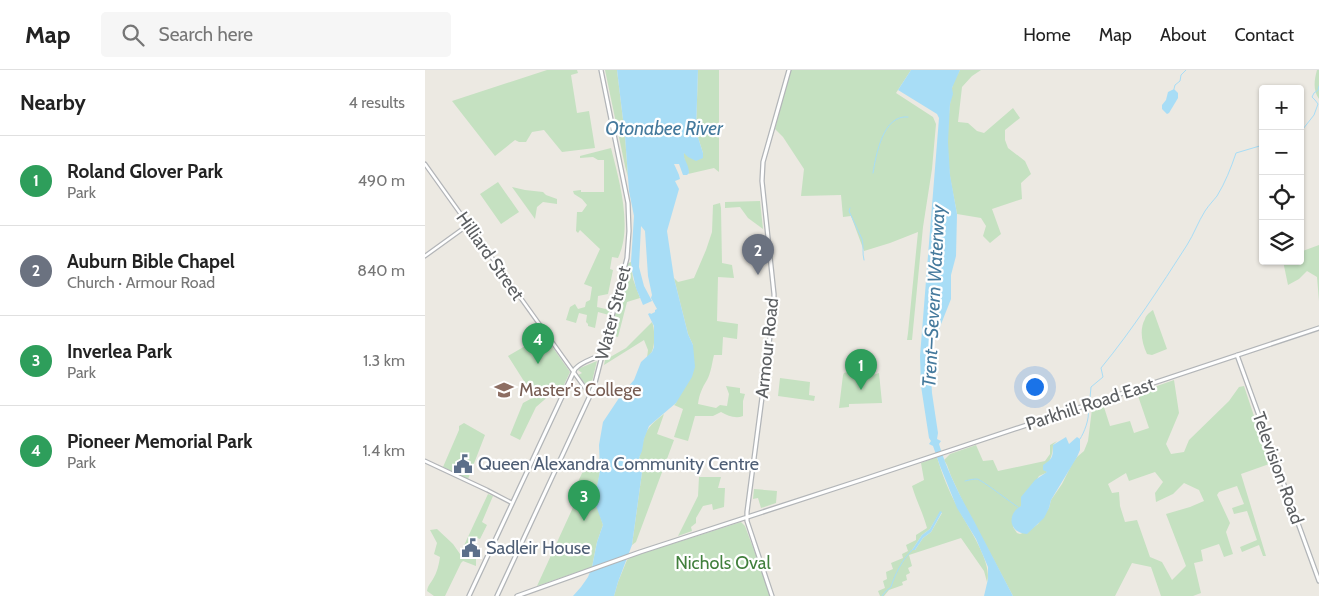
<!DOCTYPE html>
<html lang="en">
<head>
<meta charset="utf-8">
<style>
	:root { --surface:#fff; --page:#f6f6f6; --text:#222; --muted:#767676; --line:#e0e0e0; --accent:#ea580c }
	body { margin:0; font-family:Cabin,sans-serif; background:var(--page); color:var(--text) }
	.controls { position:absolute; right:15px; top:15px; display:grid; overflow:hidden; border-radius:5px; box-shadow:0 1px 4px #0004 }
	.controls button { width:45px; height:45px; display:grid; place-items:center; padding:0; border:0; border-bottom:1px solid var(--line); background:var(--surface); color:var(--text); font:25px sans-serif }
	.you { position:absolute; left:609px; top:316px; width:18px; height:18px; margin:-12px; border:4px solid #fff; border-radius:50%; background:#1a73e8; box-shadow:0 0 0 8px #1a73e833 }
	.badge { display:grid; place-items:center; width:32px; height:32px; border-radius:50%; background:var(--accent); color:#fff; font-size:16px; font-weight:700 }
	.pin { position:absolute; translate:-50% -41px; filter:drop-shadow(0 1px 2px #0008) }
	.pin::after { content:''; position:absolute; top:26px; width:18px; height:15px; background:inherit; clip-path:polygon(0 0,100% 0,50% 100%) }
	.list { margin:0; padding:0; list-style:none }
	h2 { display:flex; justify-content:space-between; align-items:center; height:65px; margin:0; padding:0 20px; font-size:21px }
	h2 small { font-size:16px; font-weight:400; color:var(--muted) }
	.list li { display:grid; grid-template-columns:32px 1fr auto; gap:15px; align-items:center; box-sizing:border-box; height:90px; padding:0 20px; border-top:1px solid var(--line) }
	.list b { display:block; font-size:19px; white-space:nowrap }
	.list p { margin:0; font-size:16px; white-space:nowrap; color:var(--muted) }
	.list em { font-size:16px; font-style:normal; color:var(--muted) }
	.icon { flex:none; width:28px; height:28px; fill:none; stroke:currentColor; stroke-width:2; stroke-linecap:round; stroke-linejoin:round }
	.map { position:relative; flex:none; width:894px; height:526px; overflow:hidden }
	header { display:flex; align-items:center; gap:30px; box-sizing:border-box; height:70px; padding:0 25px; background:var(--surface); border-bottom:1px solid var(--line) }
	header strong { font-size:24px }
	nav { display:flex; gap:28px; margin-inline-start:auto; font-size:18px }
	.search { width:350px; height:45px; background:var(--page); display:flex; align-items:center; gap:12px; box-sizing:border-box; padding:0 18px; border-radius:5px; color:var(--muted); font-size:19px }
	main { display:flex }
	aside { flex:1; background:var(--surface) }
	.map>svg:first-child { display:block }
	.green { fill:#c5e1c1; fill-rule:evenodd }
	.water { fill:#a8ddf6 }
	.lines { fill:none; stroke-linecap:round; stroke-linejoin:round }
	.stream { stroke:#a8ddf6; stroke-width:1 }
	.tertiary-casing { stroke:#b3b5b8; stroke-width:5 }
	.secondary-casing { stroke:#b2b5b8; stroke-width:5.5 }
	.tertiary { stroke:#fff; stroke-width:2.5 }
	.secondary { stroke:#fff; stroke-width:3 }
	.labels { text-anchor:middle; stroke-width:4.5; stroke-linejoin:round; paint-order:stroke }
	.street-label { font-size:18px; fill:#5b5e61; stroke:#fff }
	.education-label { font-size:18px; fill:#785e54; stroke:#fff; text-anchor:start }
	.service-label { font-size:18px; fill:#4e5e75; stroke:#fff; text-anchor:start }
	.park-label { font-size:18px; fill:#417f3c; stroke:#fff }
	.water-label { font-size:19px; font-style:italic; fill:#457a9d; stroke:#fff }
</style>
</head>
<body>
<header>
<strong>Map</strong>
<div class="search"><svg class="icon" aria-label="search" viewBox="0 0 24 24"><circle cx="10" cy="10" r="6"/><path d="M15 15l6 6"/></svg>Search here</div>
<nav><a>Home</a><a>Map</a><a>About</a><a>Contact</a></nav>
</header>
<main>
<aside>
<h2>Nearby<small>4 results</small></h2>
<ul class="list">
<li><span class="badge" style="background:#2e9e5b">1</span><div><b>Roland Glover Park</b><p>Park</p></div><em>490 m</em></li>
<li><span class="badge" style="background:#6b7280">2</span><div><b>Auburn Bible Chapel</b><p>Church · Armour Road</p></div><em>840 m</em></li>
<li><span class="badge" style="background:#2e9e5b">3</span><div><b>Inverlea Park</b><p>Park</p></div><em>1.3 km</em></li>
<li><span class="badge" style="background:#2e9e5b">4</span><div><b>Pioneer Memorial Park</b><p>Park</p></div><em>1.4 km</em></li>
</ul>
</aside>
<div class="map">
<svg width="894" height="526" viewBox="0 0 894 526">
	<rect width="100%" height="100%" fill="#ece9e2"/>
	<path class="green" d="M122 0H152L153 3 146 5 152 43 164 41 170 78 137 82 119 60 107 62 101 72H94L90 70 70 86 27 31Z
		M180 0H192L200 66 203 107 200 96Z
		M273 0H294V102L289 98 263 104 264 103 258 85 259 83 278 88V83L271 61Z
		M366 0H486L471 23 508 47 511 54 507 99 498 157 487 270H482L483 263 493 162 465 173 439 181 426 146 418 147 416 125 376 126 379 99 358 67 350 59 363 8Z
		M535 0H556L547 6 537 17 533 52 543 53 552 61 559 63 588 38 595 48 580 60V70L583 78 600 91 606 104 596 113 597 129 567 139 576 164 565 173 558 166 561 156 556 148 532 144C530 132 527 119 525 106 521 78 523 46 527 18 528 12 532 6 535 0Z
		M892 0H894V29C888 20 889 11 892 0Z
		M186 78C194 110 208 157 193 188L187 187 185 199 188 200 183 224 173 226 172 237 185 240 184 245 173 242 170 258 163 256V254L161 252 162 245 154 243 151 253 141 250 145 237 150 234 153 239 160 237 161 232 165 230 167 217 159 214 175 179 155 160 153 163 151 161 152 142H157L162 135 157 129 149 124 148 121 156 120V122H179V90H173L168 87 155 88V86Z
		M73 112 94 142 76 154 55 124Z
		M87 117 100 120 118 122 121 125 132 129V134L118 132 112 137 110 149Z
		M335 131 338 159 323 148 315 137 300 138V132Z
		M295 133 296 138 297 193 307 195 309 208 293 207 292 251 313 254 312 269 298 267 297 285H289C287 293 286 303 282 310 277 318 274 325 273 334L291 338 295 335 302 336 304 324 301 316 315 318V323L320 324 318 331V346C311 349 303 346 296 342L288 346H270L263 371 249 367 258 339 249 335 251 333 268 275 263 264 249 208 253 212 269 208 281 180 287 162 288 135Z
		M894 175V231L892 207 882 201 874 209 863 215 858 191H875V182Z
		M206 192 208 209 215 228 202 232 193 267 185 265 203 193Z
		M728 240 742 279 727 285 722 284C717 273 714 260 720 249 721 245 725 242 728 240Z
		M227 252C230 258 230 276 227 281 227 283 223 286 222 288L223 280 219 270 179 295 180 290 201 278Z
		M119 265 145 302 137 319 133 318 111 337 95 370 85 365 98 333 109 327 83 286Z
		M172 291 165 320 153 305 157 303 153 300 155 298Z
		M439 297 442 307 454 303 457 333 424 334V337L414 338 418 305 419 303Z
		M355 308 385 312 384 325 390 326 389 331 353 326Z
		M749 310 754 343 741 374 746 384 759 382 764 370 804 331 814 317 819 316 834 361 847 393 816 404 841 486H838L834 475 817 482 815 477 832 470 822 441 809 444 807 438 819 434 812 416 794 422 792 425 805 453 801 462 808 484 799 487 794 474 776 480 778 491 769 493 776 523 768 526H736L726 497 707 493 690 526H588L538 432 526 406 522 395 519 390 525 384 551 375 558 391 568 390 573 401 620 391 625 384V375L632 371 628 375C628 386 624 390 621 401L623 402 614 406 596 436 588 457 592 463 595 464 605 460 613 454 624 438 626 430 637 414 647 394 652 387 659 381 663 371 667 339 678 334 685 356 705 351 709 363 724 358 712 323ZM730 402 738 412 730 423 731 432 748 424 759 413 774 420 779 431 765 437 741 444 761 496 747 510 737 492 725 487 712 450 700 452 695 436 694 422 687 423 683 414 701 403 704 411Z
		M239 344 232 364 249 370 211 472 207 475 218 395 214 388C217 381 217 375 219 368 222 357 230 351 239 344Z
		M39 353 60 365 43 409 18 397 34 360V356Z
		M512 387C517 404 524 422 533 438 542 456 568 492 562 512L559 501 536 468 484 485 487 496 483 498 485 503 481 505 482 510 477 512 478 515 464 520 459 526H455L453 521 460 518 458 511 462 509 461 502 468 499 466 493 478 488 477 484 483 481 481 475 491 470V465L502 458C498 443 491 430 487 416L499 410 496 393ZM515 442 517 443 506 462 498 468 490 480H487L497 465 505 459Z
		M164 389 174 391 175 401 170 429 178 455 172 472 167 497 112 516 150 433 144 430Z
		M274 407H296L293 418H300L299 437 288 440 287 434 278 436 271 448V453L266 457 267 461 253 466 273 426Z
		M329 419 352 421 351 433 336 438 333 428 328 429Z
		M63 424 68 426 57 452 62 455 55 469 50 467 47 469 41 482 51 487V496L38 491 36 493 20 526H9L2 521C3 515 5 514 8 509 12 503 14 494 15 487L9 484 12 473 5 460 12 459 28 474 35 484Z
		M316 452 320 456 346 526H189L193 512 202 490 209 486Z"/>
	<path class="water" d="M192 0H273L271 61 278 83V88L271 91 263 87 259 83C258 90 264 94 264 103L262 105H258L254 94H249C251 99 254 103 255 109L250 111 254 119 242 161 249 208 263 264 268 275 270 297 267 307 251 333 224 356 219 369 217 381 214 388 218 395 207 475 193 512 189 526H148L156 517 163 507 167 497 172 472 178 455 170 433V426L175 401 174 375 178 352 196 325 209 310 216 292 227 282 229 277V256L223 244 225 243 226 244 230 242V240L232 239 226 228 227 225 223 206 220 161 216 156 214 197 219 216 227 231 218 235 211 218 207 201 206 192 209 146 204 121 200 66Z
		M486 0H535L527 18 528 24 525 34 523 72 525 105 532 144 531 186 526 205V229L507 277 505 287 507 323 513 363 512 369 516 371 514 374C522 401 535 426 549 451 562 476 575 501 588 526H559L563 509V497L551 469 532 438 515 396 508 376 504 374 506 371 504 368 496 316 495 286 514 48 512 44 473 20Z
		M749 19 753 23V28L744 43 742 44 737 39V35L741 30 743 22Z
		M641 367 644 374 652 367 655 369V380L652 387 626 430 624 438 619 448 602 464C583 463 582 443 596 436V427L610 410 622 402 618 400V395C628 389 628 386 628 375Z
		M515 441 517 442 506 462 498 468 490 480H487L497 465 505 459Z"/>
	<g class="lines">
		<path class="stream" d="M749 19 750 15 755 11 756 5 761 0
			M878 59 889 45 893 34 890 30 887 27 889 23 893 20 894 16
			M448 103C451 85 458 44 483 47
			M425 138 424 141C428 150 433 160 437 169 439 176 437 183 439 190
			M655 369C659 363 665 348 663 340 662 337 661 334 661 331L665 328 666 317 678 307 676 298C708 259 735 217 762 175 769 164 773 152 780 141 784 135 788 131 792 126 800 113 806 98 811 83L838 75
			M540 411C544 410 548 409 552 409 557 410 585 432 593 437
			M457 526 461 521 466 517C470 504 477 490 487 480"/>
		<g class="tertiary-casing">
			<path id="tertiary" d="M0 94 165 325
				M0 186 43 155
				M0 391 62 420 87 433"/>
		</g>
		<g class="secondary-casing">
			<path id="secondary" d="M812 285 894 511
				M44 526 150 299C157 291 169 289 177 284
				M72 526 169 317 202 188 204 161 203 133 176 0
				M92 526 215 482 436 410 894 258
				M347 526 322 451V442L349 236V224L337 111 338 92 364 0"/>
		</g>
		<use href="#tertiary" class="tertiary"/>
		<use href="#secondary" class="secondary"/>
	</g>
	<defs>
		<g id="university-bare" transform="scale(1.5)"><path d="M0-5L7-2L0 1L-7-2ZM-4 1L0 2.5L4 1V4Q0 6-4 4Z" fill="#8d6e63" stroke="#fff" stroke-width="2.5" paint-order="stroke"/></g>
		<g id="civic-bare" transform="scale(1.5)"><path d="M-.6-6.5H3V-4.5H.6V-3L4-1V1h2V6H-6V1h2V-1L-.6-3ZM-1.2 2.5V6h2.4V2.5Z" fill="#5c6f8a" stroke="#fff" stroke-width="2.5" paint-order="stroke"/></g>
	</defs>
	<g fill-rule="evenodd">
		<use href="#university-bare" x="79" y="320"/>
		<use href="#civic-bare" x="38" y="394"/>
		<use href="#civic-bare" x="46" y="478"/>
	</g>
	<g class="labels">
		<g class="street-label">
			<text transform="translate(65 186) rotate(55)" y="6">Hilliard Street</text>
			<text transform="translate(188 243) rotate(-76)" y="6">Water Street</text>
			<text transform="translate(342 278) rotate(-84)" y="6">Armour Road</text>
			<text transform="translate(665 334) rotate(-18)" y="6">Parkhill Road East</text>
			<text transform="translate(853 398) rotate(70)" y="6">Television Road</text>
		</g>
		<g class="education-label">
			<text x="94" y="326">Master's College</text>
		</g>
		<g class="service-label">
			<text x="53" y="400">Queen Alexandra Community Centre</text>
			<text x="61" y="484">Sadleir House</text>
		</g>
		<g class="park-label">
			<text x="298" y="499">Nichols Oval</text>
		</g>
		<g class="water-label">
			<text x="239" y="65">Otonabee River</text>
			<text transform="translate(508 226) rotate(-87)" y="7">Trent–Severn Waterway</text>
		</g>
	</g>
</svg>
<div class="controls">
<button>+</button>
<button>−</button>
<button><svg class="icon" aria-label="locate" viewBox="0 0 24 24"><circle cx="12" cy="12" r="6"/><path d="M12 2v4M12 18v4M2 12h4M18 12h4"/></svg></button>
<button><svg class="icon" aria-label="layers" viewBox="0 0 24 24"><path d="M12 4l9 5-9 5-9-5zM3 14l9 5 9-5"/></svg></button>
</div>
<div class="you"></div>
<div class="pin badge" style="left:436px;top:320px;background:#2e9e5b">1</div>
<div class="pin badge" style="left:333px;top:205px;background:#6b7280">2</div>
<div class="pin badge" style="left:159px;top:451px;background:#2e9e5b">3</div>
<div class="pin badge" style="left:113px;top:294px;background:#2e9e5b">4</div>
</div>
</main>
</body>
</html>
